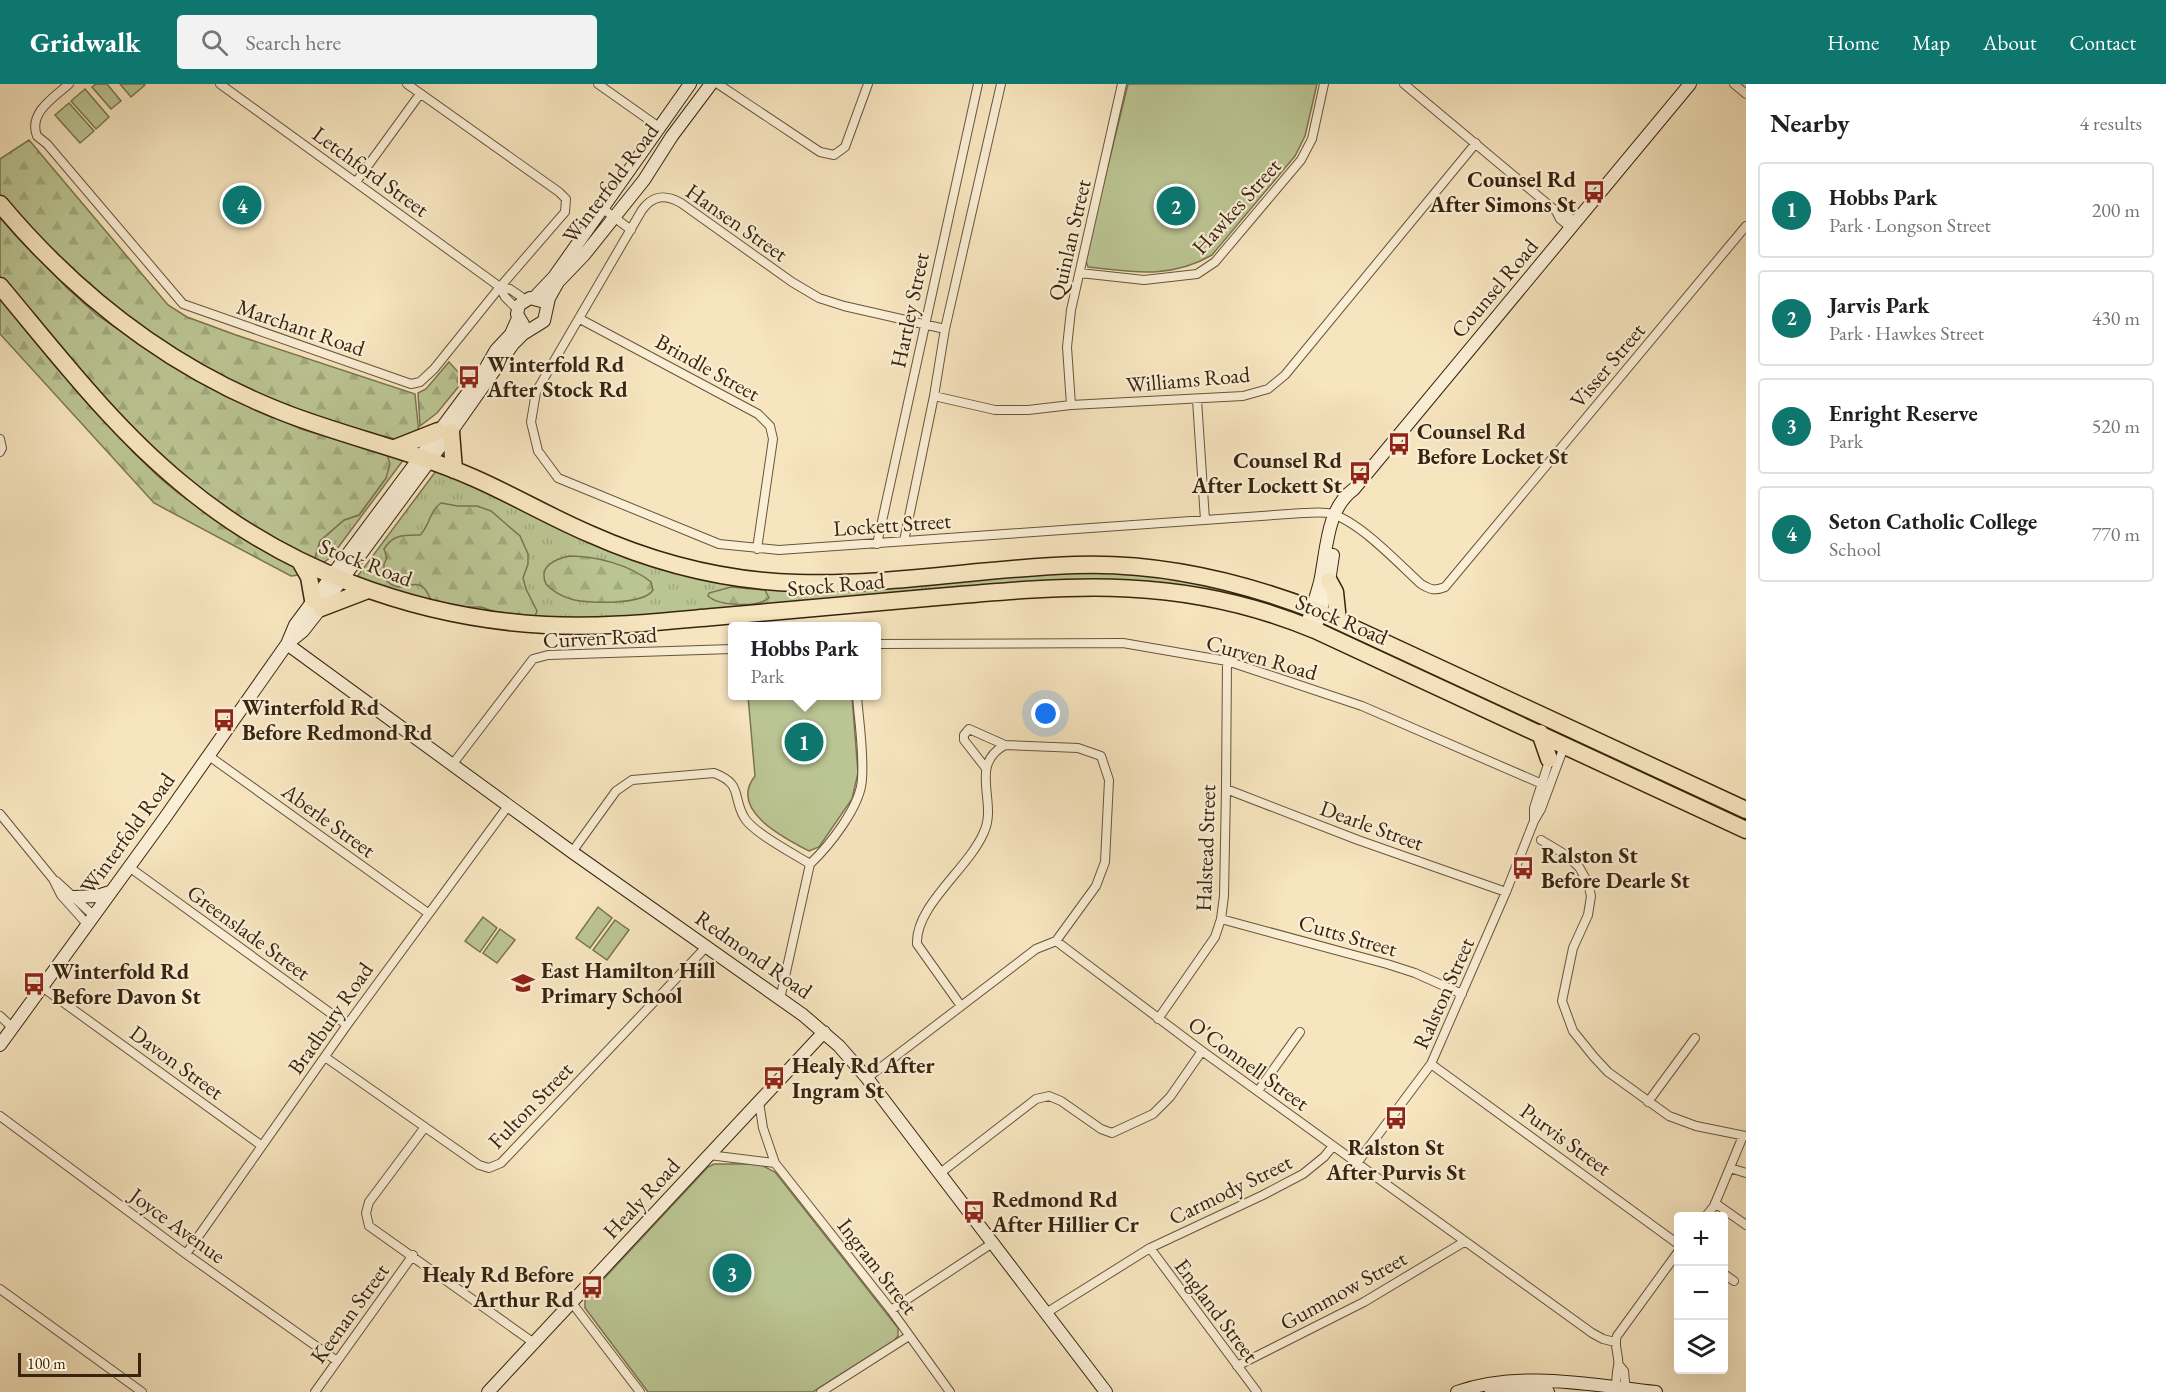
<!DOCTYPE html>
<html lang="en">
<head>
<meta charset="utf-8">
<style>
	:root { --surface:#fff; --page:#f2f2f2; --text:#202124; --muted:#757577; --line:#e0e0e0; --accent:#0f766e }
	body { margin:0; font-family:"EB Garamond",serif; background:var(--page); color:var(--text) }
	.controls { position:absolute; right:18px; bottom:18px; display:grid; overflow:hidden; border-radius:6px; box-shadow:0 6px 24px #0002 }
	.controls button { width:54px; height:54px; display:grid; place-items:center; padding:0; border:0; border-bottom:2px solid var(--line); background:var(--surface); color:var(--text); font:30px sans-serif }
	.scale { position:absolute; left:18px; bottom:15px; width:123px; box-sizing:border-box; padding-left:6px; border:3px solid #38240e; border-top:0; font-size:16px; line-height:21px; white-space:nowrap; color:#38240e; -webkit-text-stroke:4px #faeed5; paint-order:stroke }
	.you { position:absolute; left:1046px; top:630px; width:21px; height:21px; margin:-15px; border:4px solid #fff; border-radius:50%; background:#1a73e8; box-shadow:0 0 0 9px #1a73e833 }
	.badge { display:grid; place-items:center; width:39px; height:39px; border-radius:50%; background:var(--accent); color:#fff; font-size:20px; font-weight:700 }
	.pin { position:absolute; translate:-50% -50%; border:3px solid #fff; box-shadow:0 2px 6px #0006 }
	.popup { position:absolute; left:728px; top:538px; width:153px; height:78px; box-sizing:border-box; display:grid; place-content:center; border-radius:6px; background:var(--surface); filter:drop-shadow(0 2px 4px #0005); font-size:20px; white-space:nowrap; color:var(--muted) }
	.popup b { font-size:22px; color:var(--text) }
	.popup::after { content:''; position:absolute; left:50%; top:100%; margin-left:-12px; border:12px solid transparent; border-top-color:var(--surface) }
	.list { margin:0; padding:0; list-style:none }
	h2 { display:flex; justify-content:space-between; align-items:center; height:78px; margin:0; padding:0 24px; font-size:26px }
	h2 small { font-size:20px; font-weight:400; color:var(--muted) }
	.list li { display:grid; grid-template-columns:39px 1fr auto; gap:18px; align-items:center; box-sizing:border-box; height:96px; margin:0 12px 12px; padding:0 12px; border:2px solid var(--line); border-radius:6px }
	.list b { display:block; font-size:22px; white-space:nowrap }
	.list p { margin:0; font-size:20px; white-space:nowrap; color:var(--muted) }
	.list em { font-size:20px; font-style:normal; color:var(--muted) }
	.icon { flex:none; width:33px; height:33px; fill:none; stroke:currentColor; stroke-width:2; stroke-linecap:round; stroke-linejoin:round }
	.map { position:relative; flex:none; width:1746px; height:1308px; overflow:hidden }
	header { display:flex; align-items:center; gap:36px; box-sizing:border-box; height:84px; padding:0 30px; background:var(--accent); color:#fff }
	header strong { font-size:28px }
	nav { display:flex; gap:33px; margin-inline-start:auto; font-size:21px }
	.search { width:420px; height:54px; background:var(--page); display:flex; align-items:center; gap:15px; box-sizing:border-box; padding:0 21px; border-radius:6px; color:var(--muted); font-size:22px }
	main { display:flex }
	aside { flex:1; background:var(--surface) }
	.map>svg:first-child { display:block }
	.grass { fill:url(#grass-tufts); stroke:#7a7450; stroke-width:1.5 }
	.forest { fill:url(#forest-firs); stroke:#7a7450; stroke-width:1.5 }
	.park { fill:#bbc593; stroke:#7a7450; stroke-width:1.5 }
	.lines { fill:none; stroke-linecap:round; stroke-linejoin:round }
	.street-casing { stroke:#68543a; stroke-width:10 }
	.secondary-casing { stroke:#38240e; stroke-width:14 }
	.highway-casing { stroke:#38240e; stroke-width:19 }
	.street { stroke:#faeed5; stroke-width:8 }
	.secondary { stroke:#faeed5; stroke-width:12 }
	.highway { stroke:#f7e5bf; stroke-width:16 }
	.labels { text-anchor:middle; stroke-width:4.5; stroke-linejoin:round; paint-order:stroke }
	.street-label { font-size:22px; fill:#38240e; stroke:#faeed5 }
	.poi-label { font-size:22px; font-weight:bold; fill:#38240e; stroke:#faeed5; text-anchor:start }
</style>
</head>
<body>
<header>
<strong>Gridwalk</strong>
<div class="search"><svg class="icon" aria-label="search" viewBox="0 0 24 24"><circle cx="10" cy="10" r="6"/><path d="M15 15l6 6"/></svg>Search here</div>
<nav><a>Home</a><a>Map</a><a>About</a><a>Contact</a></nav>
</header>
<main>
<div class="map">
<svg width="1746" height="1308" viewBox="0 0 1746 1308">
	<defs>
		<pattern id="grass-tufts" width="24" height="20" patternUnits="userSpaceOnUse" patternTransform="scale(1.5)"><rect width="24" height="20" fill="#bbc593"/><path d="M3 7l-1-3M5 7V3M7 7l1-3M15 17l-1-3M17 17v-4M19 17l1-3" fill="none" stroke="#a2a97e"/></pattern>
		<pattern id="forest-firs" width="22" height="20" patternUnits="userSpaceOnUse" patternTransform="scale(1.5)"><rect width="22" height="20" fill="#bbc593"/><path d="M5 1l3.5 6h-7zM16 11l3.5 6h-7z" fill="#a2a97e"/></pattern>
	</defs>
	<rect width="100%" height="100%" fill="#f7e5bf"/>
	<filter id="stains"><feTurbulence type="fractalNoise" baseFrequency=".00333" numOctaves="4"/><feColorMatrix values="0 0 0 0 .2 0 0 0 0 .09 0 0 0 0 .02 0 0 0 .5 -.17"/></filter>
	<radialGradient id="worn" r=".72"><stop offset=".6" stop-color="#630" stop-opacity="0"/><stop offset="1" stop-color="#630" stop-opacity=".3"/></radialGradient>
	<path class="grass" d="M386 367 404 375 331 473 323 479 314 477 320 457 344 436 359 431 386 394Z
		M436 387 731 499 1099 487 1192 495 1301 527V531L1189 503 610 534H535L435 519 357 493Z"/>
	<path class="forest" d="M29 56 168 221 187 233 236 251 415 310 419 350 400 356 381 352 275 319 177 270 77 194 0 112V75Z
		M0 132 67 204 97 231 182 288 211 304 301 345 373 367H386L390 380 386 394 359 431 344 436 320 457 314 477 298 470 192 402 109 323 0 193Z
		M0 210 133 368 160 394 178 409 229 445 294 482 300 491 291 492 154 419 0 250Z
		M449 278 459 289 457 297 459 302 437 329 420 342 418 309 426 305Z
		M441 419 458 422H477L491 427 520 452 528 470V480L523 494 526 505 537 527 535 532 496 528 481 523H463L432 517C429 513 427 507 424 504 412 493 401 514 384 494V480L387 474 384 465C393 450 404 451 420 451 430 442 429 427 441 419Z
		M570 472C597 472 630 481 651 498L653 506C644 521 587 520 571 515 561 512 553 508 546 500 538 482 555 475 570 472Z
		M731 503 765 506 769 514C757 524 719 522 708 512L709 509Z"/>
	<path class="park" d="M96 0H107L121 17 111 25 92 3Z
		M120 0H144L145 1 131 13Z
		M1128 0H1317L1305 52 1295 72 1212 171C1171 195 1133 188 1088 183L1085 175Z
		M85 5 109 33 96 45 71 17Z
		M69 19 94 47 80 59 55 31Z
		M748 612H852L858 689 852 715 819 763 809 767C784 754 728 726 755 692Z
		M598 823 612 834 590 864 576 854Z
		M483 833 497 844 480 868 465 857Z
		M615 836 629 846 607 876 593 866Z
		M500 845 515 856 497 879 483 869Z
		M714 1080H759L775 1088 898 1244V1252L894 1257 813 1308H648L585 1224V1215L708 1083Z"/>
	<g class="lines">
		<g class="street-casing">
			<path id="street" d="M69 0C54 13 28 29 37 52L47 60 183 220 411 300 420 298 434 285 500 203 565 128 566 115 559 108 407 0
				M220 0 500 203 510 205 526 216
				M598 0 659 43
				M718 0 820 68 834 71 845 63 868 0
				M1404 0 1556 127 1560 135 1571 144
				M1734 0 1746 10
				M356 98 420 10
				M602 124 631 146
				M1556 127 1564 129 1576 138
				M1080 189 1144 196 1197 190 1215 178 1301 76 1312 55 1324 0
				M500 203 505 213 518 226
				M580 235 758 330 770 342 773 355 757 465
				M945 245 844 222 819 214 792 198 681 119C665 110 653 111 642 126L536 308 531 338 538 367 558 394 719 460 779 466 1303 429C1312 429 1323 427 1332 430 1361 439 1398 479 1421 500 1431 506 1435 507 1445 503L1746 142
				M934 312 995 326H1028L1071 321 1243 312 1268 305 1285 291 1476 59
				M1197 316 1205 436
				M1071 321 1067 263 1071 226 1122 0
				M0 355 2 364 0 368
				M904 457 934 312 945 245 1001 0
				M877 460 978 0
				M876 560 1123 559 1227 577 1362 622 1549 703
				M209 672 428 829
				M452 681 533 575 548 571 732 565
				M985 683 964 656V651L969 645 1005 661
				M1226 705 1358 756 1506 808
				M0 730 53 795 61 811 87 840
				M1534 737V724L1550 674
				M1541 756 1566 771 1579 783 1588 799 1591 812 1588 831 1573 864 1562 917 1573 947 1594 973 1608 988 1669 1032 1696 1042 1746 1052
				M572 768 616 707 632 696 714 689C743 700 732 712 744 733 752 748 794 770 810 780
				M129 783 347 941
				M56 797 93 831
				M1221 835 1387 880 1415 889 1462 910
				M42 903 262 1062
				M780 915 810 780C829 762 861 722 862 695 864 667 859 639 857 612
				M961 922 917 860C915 822 969 784 984 748 998 718 968 681 1005 661L1078 664 1101 672 1109 696 1105 778 1096 802 1056 857
				M0 932 13 944
				M1158 935 1215 853 1221 835 1224 812 1226 705 1227 577
				M325 973 479 1081 489 1084 501 1079 707 862
				M1431 980 1678 1160
				M867 994 1036 865 1056 857 1202 967 1592 1249 1603 1255 1615 1258
				M1258 1007 1300 948
				M759 1018 763 1044 775 1079 891 1226 950 1308
				M1648 1018 1695 954
				M0 1032 186 1170 337 1277
				M425 1043 369 1118 366 1129 369 1142 534 1259
				M709 1071 775 1079
				M1357 1079 1431 980 1506 808 1534 737 1541 725 1565 660
				M1730 1084 1746 1089
				M939 1090 1036 1015 1049 1012 1061 1017 1101 1045 1112 1049 1153 1030 1170 1013 1202 967
				M1715 1119 1746 1141
				M1706 1132 1714 1122 1743 1052
				M1150 1164 1257 1308
				M186 1170 347 941 508 722
				M1724 1190 1734 1197
				M0 1205 142 1308
				M572 1219 640 1308
				M891 1226 991 1160
				M1046 1229 1150 1164 1263 1111 1303 1090 1324 1073 1333 1062
				M1619 1281 1624 1287 1626 1308
				M1237 1282 1364 1218 1464 1158
				M315 1308 413 1171
				M821 1308 909 1252
				M1616 1308C1616 1299 1616 1291 1618 1282 1620 1272 1613 1262 1617 1252L1678 1168"/>
		</g>
		<g class="secondary-casing">
			<path id="secondary" d="M534 214 554 193 690 0
				M523 240 517 230 519 221 530 214 541 217
				M1306 542C1311 528 1316 513 1320 498 1327 466 1326 425 1354 405L1690 0
				M1315 546 1329 497 1333 471
				M288 559 303 547 321 524 451 348 513 260 523 250 544 237 549 214 558 198 584 171 644 96 672 52 711 0
				M287 560 572 768 803 931 839 962 867 994 1106 1308
				M74 813 97 812 110 808
				M0 961 164 735 287 560 295 541 484 287 496 266 511 250 518 234
				M488 1308 824 948
				M1457 1308C1520 1286 1590 1301 1656 1308
				M1491 1308 1521 1306 1548 1308"/>
		</g>
		<g class="highway-casing">
			<path id="highway" d="M0 120C78 213 171 285 285 329 347 353 413 367 474 394 513 411 550 433 590 450 655 479 726 497 797 499 890 502 983 484 1075 481 1158 478 1236 496 1312 525L1746 726
				M0 202C57 270 112 342 181 399 283 485 414 534 546 541 602 544 657 538 713 533 787 526 862 520 937 513 1074 501 1183 491 1315 546L1746 746
				M451 348 454 386
				M395 364 438 347
				M300 477 309 493 313 516
				M1329 497 1335 508 1338 537
				M321 524 368 506
				M1540 649 1549 675"/>
		</g>
		<use href="#street" class="street"/>
		<use href="#secondary" class="secondary"/>
		<use href="#highway" class="highway"/>
	</g>
	<defs>
		<g id="bus-bare" transform="scale(1.8)"><path d="M-5-6H5V4H4V6H2V4H-2V6H-4V4H-5ZM-3.5-4V0h7V-4ZM-3.5 1.2v1.5H-2V1.2ZM2 1.2v1.5H3.5V1.2Z" fill="#8f2418" stroke="#faeed5" stroke-width="2.5" paint-order="stroke"/></g>
		<g id="school-bare" transform="scale(1.8)"><path d="M0-5L7-2L0 1L-7-2ZM-4 1L0 2.5L4 1V4Q0 6-4 4Z" fill="#8f2418" stroke="#faeed5" stroke-width="2.5" paint-order="stroke"/></g>
	</defs>
	<g fill-rule="evenodd">
		<use href="#bus-bare" x="1594" y="108"/>
		<use href="#bus-bare" x="469" y="293"/>
		<use href="#bus-bare" x="1399" y="360"/>
		<use href="#bus-bare" x="1360" y="389"/>
		<use href="#bus-bare" x="224" y="636"/>
		<use href="#bus-bare" x="1523" y="784"/>
		<use href="#school-bare" x="523" y="899"/>
		<use href="#bus-bare" x="34" y="900"/>
		<use href="#bus-bare" x="774" y="994"/>
		<use href="#bus-bare" x="1396" y="1034"/>
		<use href="#bus-bare" x="974" y="1128"/>
		<use href="#bus-bare" x="592" y="1203"/>
	</g>
	<g class="labels">
		<g class="street-label">
			<text transform="translate(371 87) rotate(36)" y="8">Letchford Street</text>
			<text transform="translate(610 99) rotate(-53)" y="8">Winterfold Road</text>
			<text transform="translate(1236 122) rotate(-48)" y="8">Hawkes Street</text>
			<text transform="translate(737 138) rotate(35)" y="8">Hansen Street</text>
			<text transform="translate(1069 156) rotate(-77)" y="8">Quinlan Street</text>
			<text transform="translate(1494 204) rotate(-50)" y="8">Counsel Road</text>
			<text transform="translate(909 226) rotate(-78)" y="8">Hartley Street</text>
			<text transform="translate(301 243) rotate(19)" y="8">Marchant Road</text>
			<text transform="translate(1607 281) rotate(-50)" y="8">Visser Street</text>
			<text transform="translate(708 283) rotate(29)" y="8">Brindle Street</text>
			<text transform="translate(1188 295) rotate(-5)" y="8">Williams Road</text>
			<text transform="translate(892 440) rotate(-4)" y="8">Lockett Street</text>
			<text transform="translate(366 478) rotate(21)" y="8">Stock Road</text>
			<text transform="translate(836 500) rotate(-5)" y="8">Stock Road</text>
			<text transform="translate(1342 535) rotate(23)" y="8">Stock Road</text>
			<text transform="translate(600 553) rotate(-3)" y="8">Curven Road</text>
			<text transform="translate(1262 573) rotate(16)" y="8">Curven Road</text>
			<text transform="translate(329 736) rotate(36)" y="8">Aberle Street</text>
			<text transform="translate(1372 741) rotate(20)" y="8">Dearle Street</text>
			<text transform="translate(127 749) rotate(-54)" y="8">Winterfold Road</text>
			<text transform="translate(1205 764) rotate(-88)" y="8">Halstead Street</text>
			<text transform="translate(249 848) rotate(36)" y="8">Greenslade Street</text>
			<text transform="translate(1348 851) rotate(16)" y="8">Cutts Street</text>
			<text transform="translate(754 870) rotate(35)" y="8">Redmond Road</text>
			<text transform="translate(1443 909) rotate(-66)" y="8">Ralston Street</text>
			<text transform="translate(330 934) rotate(-55)" y="8">Bradbury Road</text>
			<text transform="translate(177 978) rotate(36)" y="8">Davon Street</text>
			<text transform="translate(1249 979) rotate(36)" y="8">O'Connell Street</text>
			<text transform="translate(530 1021) rotate(-46)" y="8">Fulton Street</text>
			<text transform="translate(1566 1055) rotate(36)" y="8">Purvis Street</text>
			<text transform="translate(1230 1105) rotate(-26)" y="8">Carmody Street</text>
			<text transform="translate(641 1114) rotate(-47)" y="8">Healy Road</text>
			<text transform="translate(178 1141) rotate(36)" y="8">Joyce Avenue</text>
			<text transform="translate(878 1182) rotate(52)" y="8">Ingram Street</text>
			<text transform="translate(1343 1206) rotate(-29)" y="8">Gummow Street</text>
			<text transform="translate(1217 1226) rotate(53)" y="8">England Street</text>
			<text transform="translate(349 1229) rotate(-54)" y="8">Keenan Street</text>
		</g>
		<g class="poi-label">
			<text x="1576" y="103" text-anchor="end">Counsel Rd<tspan x="1576" dy="25">After Simons St</tspan></text>
			<text x="487" y="288">Winterfold Rd<tspan x="487" dy="25">After Stock Rd</tspan></text>
			<text x="1417" y="355">Counsel Rd<tspan x="1417" dy="25">Before Locket St</tspan></text>
			<text x="1342" y="384" text-anchor="end">Counsel Rd<tspan x="1342" dy="25">After Lockett St</tspan></text>
			<text x="242" y="631">Winterfold Rd<tspan x="242" dy="25">Before Redmond Rd</tspan></text>
			<text x="1541" y="779">Ralston St<tspan x="1541" dy="25">Before Dearle St</tspan></text>
			<text x="541" y="894">East Hamilton Hill<tspan x="541" dy="25">Primary School</tspan></text>
			<text x="52" y="895">Winterfold Rd<tspan x="52" dy="25">Before Davon St</tspan></text>
			<text x="792" y="989">Healy Rd After<tspan x="792" dy="25">Ingram St</tspan></text>
			<text x="1396" y="1071" text-anchor="middle">Ralston St<tspan x="1396" dy="25">After Purvis St</tspan></text>
			<text x="992" y="1123">Redmond Rd<tspan x="992" dy="25">After Hillier Cr</tspan></text>
			<text x="574" y="1198" text-anchor="end">Healy Rd Before<tspan x="574" dy="25">Arthur Rd</tspan></text>
		</g>
	</g>
	<rect width="100%" height="100%" filter="url(#stains)"/>
	<rect width="100%" height="100%" fill="url(#worn)"/>
</svg>
<div class="controls">
<button>+</button>
<button>−</button>
<button><svg class="icon" aria-label="layers" viewBox="0 0 24 24"><path d="M12 4l9 5-9 5-9-5zM3 14l9 5 9-5"/></svg></button>
</div>
<div class="scale">100 m</div>
<div class="you"></div>
<div class="pin badge" style="left:804px;top:658px">1</div>
<div class="popup"><b>Hobbs Park</b>Park</div>
<div class="pin badge" style="left:1176px;top:122px">2</div>
<div class="pin badge" style="left:732px;top:1189px">3</div>
<div class="pin badge" style="left:242px;top:121px">4</div>
</div>
<aside>
<h2>Nearby<small>4 results</small></h2>
<ul class="list">
<li><span class="badge">1</span><div><b>Hobbs Park</b><p>Park · Longson Street</p></div><em>200 m</em></li>
<li><span class="badge">2</span><div><b>Jarvis Park</b><p>Park · Hawkes Street</p></div><em>430 m</em></li>
<li><span class="badge">3</span><div><b>Enright Reserve</b><p>Park</p></div><em>520 m</em></li>
<li><span class="badge">4</span><div><b>Seton Catholic College</b><p>School</p></div><em>770 m</em></li>
</ul>
</aside>
</main>
</body>
</html>
